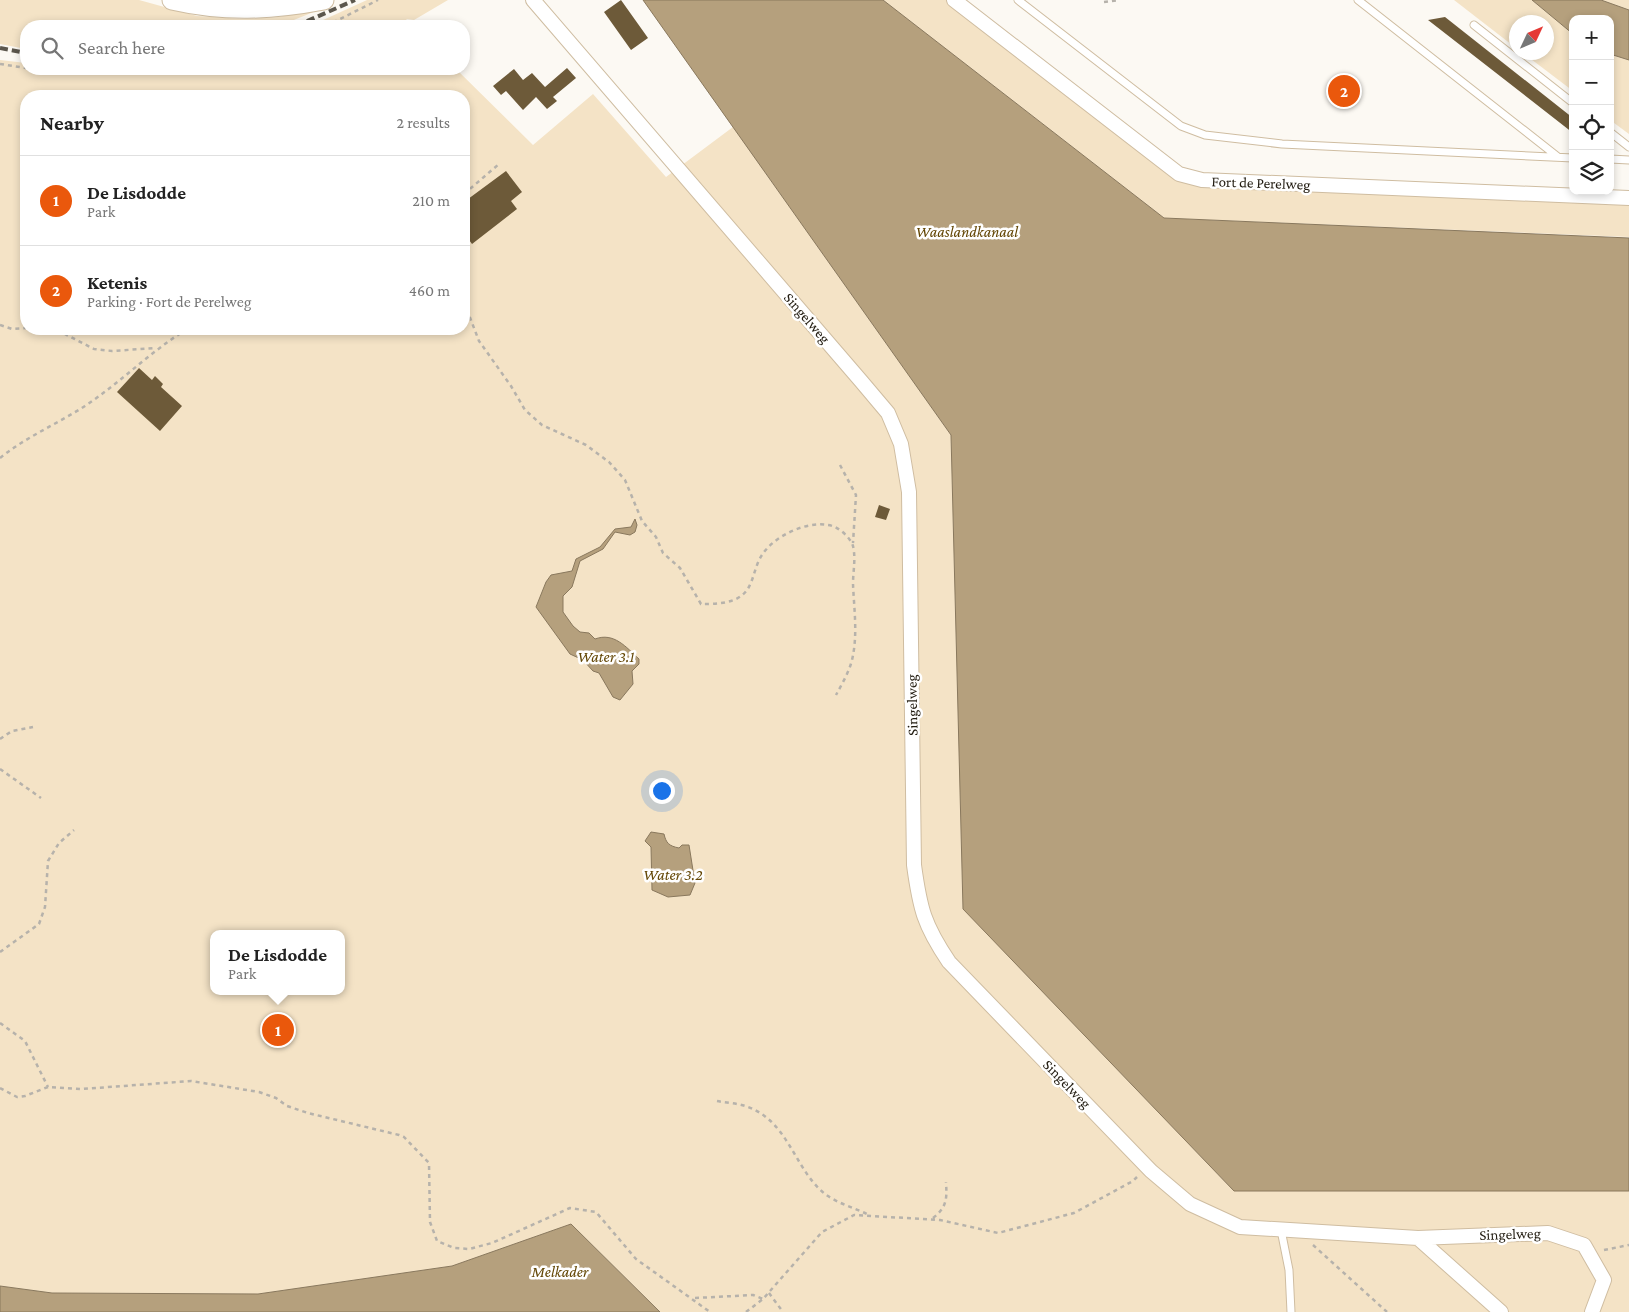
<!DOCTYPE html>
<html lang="en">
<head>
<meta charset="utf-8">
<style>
	:root { --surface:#fff; --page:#f6f6f6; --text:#222; --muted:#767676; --line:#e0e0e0; --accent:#ea580c }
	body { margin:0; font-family:"Crimson Pro",serif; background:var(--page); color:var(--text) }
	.controls { position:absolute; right:15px; top:15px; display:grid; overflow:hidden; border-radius:10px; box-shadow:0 2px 8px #0003 }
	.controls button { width:45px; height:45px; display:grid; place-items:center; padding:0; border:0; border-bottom:1px solid var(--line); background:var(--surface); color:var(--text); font:25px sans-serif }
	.compass { position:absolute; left:1509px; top:15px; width:45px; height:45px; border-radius:50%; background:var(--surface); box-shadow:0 2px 8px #0003; rotate:46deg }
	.you { position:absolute; left:661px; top:790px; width:18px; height:18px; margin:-12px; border:4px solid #fff; border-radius:50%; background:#1a73e8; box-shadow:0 0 0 8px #1a73e833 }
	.badge { display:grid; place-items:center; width:32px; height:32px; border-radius:50%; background:var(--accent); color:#fff; font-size:16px; font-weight:700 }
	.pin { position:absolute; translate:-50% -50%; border:2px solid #fff; box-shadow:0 1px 5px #0006 }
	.popup { position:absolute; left:210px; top:930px; width:135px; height:65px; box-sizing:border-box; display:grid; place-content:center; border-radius:10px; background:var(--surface); filter:drop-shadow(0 1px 4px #0005); font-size:16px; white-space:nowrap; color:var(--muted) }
	.popup b { font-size:19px; color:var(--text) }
	.popup::after { content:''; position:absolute; left:50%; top:100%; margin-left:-10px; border:10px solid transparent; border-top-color:var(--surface) }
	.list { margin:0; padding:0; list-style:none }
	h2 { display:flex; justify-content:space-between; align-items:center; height:65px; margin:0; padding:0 20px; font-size:21px }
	h2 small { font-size:16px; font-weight:400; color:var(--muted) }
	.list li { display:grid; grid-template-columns:32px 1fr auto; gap:15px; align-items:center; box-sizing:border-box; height:90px; padding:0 20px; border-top:1px solid var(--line) }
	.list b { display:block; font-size:19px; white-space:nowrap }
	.list p { margin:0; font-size:16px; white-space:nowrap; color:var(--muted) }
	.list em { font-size:16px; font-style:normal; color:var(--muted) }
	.icon { flex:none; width:28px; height:28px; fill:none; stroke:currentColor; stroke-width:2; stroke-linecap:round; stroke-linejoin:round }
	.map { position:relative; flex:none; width:1629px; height:1312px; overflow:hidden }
	.search { position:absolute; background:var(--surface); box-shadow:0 2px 8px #0003; left:20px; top:20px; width:450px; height:55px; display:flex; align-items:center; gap:12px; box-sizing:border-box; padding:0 18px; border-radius:20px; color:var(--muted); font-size:19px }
	.panel { position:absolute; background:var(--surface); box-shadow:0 2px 8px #0003; left:20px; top:90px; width:450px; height:245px; border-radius:20px }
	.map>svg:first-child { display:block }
	.green { fill:#f4e3c6; fill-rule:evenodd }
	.water { fill:#b5a07d; stroke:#89785d }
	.building { fill:#6d5a39 }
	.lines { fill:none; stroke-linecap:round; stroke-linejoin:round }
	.lane-casing { stroke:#cfbda1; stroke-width:9 }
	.street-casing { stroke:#cfbda1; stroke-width:16 }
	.secondary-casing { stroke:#cfbda1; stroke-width:21 }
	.path { stroke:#b6b2ab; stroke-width:2.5; stroke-dasharray:4 4; stroke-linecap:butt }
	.lane { stroke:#fff; stroke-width:7 }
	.street { stroke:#fff; stroke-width:14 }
	.secondary { stroke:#fff; stroke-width:19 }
	.rail { stroke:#5c574d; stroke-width:4; stroke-dasharray:8 4; stroke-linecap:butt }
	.labels { text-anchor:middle; stroke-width:5; stroke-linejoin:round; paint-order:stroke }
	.street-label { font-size:15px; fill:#221c11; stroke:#fff }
	.water-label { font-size:16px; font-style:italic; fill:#634604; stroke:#fff }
</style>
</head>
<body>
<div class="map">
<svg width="1629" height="1312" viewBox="0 0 1629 1312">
	<rect width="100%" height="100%" fill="#fcf9f3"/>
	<path class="green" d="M0 0H139L197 16 244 19 278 17 321 9 279 26H26V49L0 44Z
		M367 0H448L414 20 406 19 413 26H310Z
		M883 0H954L1179 174 1629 198V237L1164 218Z
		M1454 0H1532L1573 34V91L1523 53 1546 52V22H1516V48Z
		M1601 0H1629V10L1626 9Z
		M1610 54 1629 60V134L1610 120Z
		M0 60 26 63V69H456L533 145 593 94 666 177 733 127 951 435 964 909 1234 1191H1629V1312H660L571 1224 452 1266 258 1294 52 1293 0 1286ZM26 96H464V329H26ZM214 934H342V991H214Z"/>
	<path class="water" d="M643 0H883L1164 218 1629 238V1191H1234L963 909 951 435Z
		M1532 0H1601L1629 10V60L1610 54V19H1573V34Z
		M635 519 637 525 635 532 630 535 615 532 603 549 580 561 572 587 563 596V612L573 626 580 632 589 633 595 639C614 632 626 647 639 659V664L632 671 633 684 620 700 613 697 599 673 593 671 583 660 570 654 536 607 546 582 551 575 572 571 576 559 600 547 615 529 631 527Z
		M651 832 664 834C666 843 669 846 679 848L682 845H689L695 883 690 895 668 897 652 890 651 847 645 841Z
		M571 1224 660 1312H0V1286L52 1293 258 1294 452 1266Z"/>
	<path class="building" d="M621 0 648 38 631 50 604 12Z
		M1445 17 1573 118V133L1428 20Z
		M567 68 576 78 553 97 557 101 547 109 536 97 523 110 506 91 501 95 493 86 514 69 523 80 532 73 545 87Z
		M506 171 522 192 511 201 517 209 472 244 464 233V202Z
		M139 368 152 380 155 376 163 384 161 387 182 406 160 431 117 392Z
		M879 505 890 509 886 520 875 517Z"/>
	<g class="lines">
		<g class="lane-casing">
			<path id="lane" d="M1018 0 1181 126 1205 135 1282 144 1573 158
				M1358 0 1558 157
				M1474 25 1573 103
				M1610 132 1629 147
				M1610 159 1629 160
				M1281 1230 1289 1270 1291 1312"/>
		</g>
		<g class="street-casing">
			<path id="street" d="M533 0 861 381 888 413 901 444 909 492 914 865C920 909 924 925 949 962L1151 1171 1190 1204 1240 1227 1418 1238 1548 1233 1584 1245 1604 1280 1592 1312
				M954 0 1179 174 1202 180 1629 198
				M1418 1238 1501 1312"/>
		</g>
		<g class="secondary-casing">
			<path id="secondary" d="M172 0C224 12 271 10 324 0"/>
		</g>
		<path class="path" d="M1104 2 1119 0
			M326 26 378 0
			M0 64 26 68
			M32 69 55 73 107 72 138 69
			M464 194 499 164
			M464 302 479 341 511 386 525 410 542 425 586 445 609 462 625 480 642 521 656 537 663 553 680 568 701 604C716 604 737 604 747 590 754 580 755 565 762 555 774 536 806 521 828 525 838 526 850 537 853 546 856 559 853 571 853 584 854 609 858 635 852 660 849 672 842 684 836 695
			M0 325 12 329 26 328
			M41 329 61 332 94 349 112 351 156 348
			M63 332 76 329
			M0 458C26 437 57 424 85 406 121 382 150 352 187 329
			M840 465 856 495 853 543
			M0 739 12 731 33 727
			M0 769 41 798
			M0 952 39 924 45 907 48 861 59 843 74 830
			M0 1023 25 1041 48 1087
			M0 1088 17 1097 25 1096 48 1087 82 1089 191 1081 259 1092 276 1098 287 1106 308 1113 399 1135 404 1137 429 1163 430 1222 437 1241 454 1248 469 1249 492 1243 570 1208 596 1212 636 1259 710 1312
			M717 1101C727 1103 738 1103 748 1107 789 1122 794 1169 825 1194 837 1203 854 1208 867 1214
			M933 1218C947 1207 947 1199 946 1182
			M1313 1245 1387 1312
			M1604 1250 1629 1245
			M769 1293 783 1312
			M695 1298 753 1295 763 1299
			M746 1312 763 1299 822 1232 854 1215 940 1220 998 1233 1074 1213 1133 1181 1137 1177"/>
		<use href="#lane" class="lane"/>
		<use href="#street" class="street"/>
		<use href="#secondary" class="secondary"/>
		<path class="rail" d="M296 26 355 0
			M0 48 26 53"/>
	</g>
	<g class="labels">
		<g class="street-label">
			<text transform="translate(1261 183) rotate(2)" y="5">Fort de Perelweg</text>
			<text transform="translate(807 318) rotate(49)" y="5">Singelweg</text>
			<text transform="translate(912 705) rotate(-91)" y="5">Singelweg</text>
			<text transform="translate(1067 1084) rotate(46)" y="5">Singelweg</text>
			<text transform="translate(1510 1234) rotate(-2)" y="5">Singelweg</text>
		</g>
		<g class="water-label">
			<text x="967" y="237">Waaslandkanaal</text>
			<text x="606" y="662">Water 3.1</text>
			<text x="673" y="880">Water 3.2</text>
			<text x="560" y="1277">Melkader</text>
		</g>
	</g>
</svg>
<div class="controls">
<button>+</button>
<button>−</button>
<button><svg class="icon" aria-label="locate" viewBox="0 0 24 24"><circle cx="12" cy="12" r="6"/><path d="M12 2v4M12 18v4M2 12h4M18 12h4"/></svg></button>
<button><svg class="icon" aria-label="layers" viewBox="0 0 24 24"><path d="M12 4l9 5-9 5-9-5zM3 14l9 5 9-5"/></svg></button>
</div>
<svg class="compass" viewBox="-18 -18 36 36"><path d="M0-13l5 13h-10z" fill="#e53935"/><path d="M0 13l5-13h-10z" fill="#767676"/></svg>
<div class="you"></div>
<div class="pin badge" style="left:278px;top:1030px">1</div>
<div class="popup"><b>De Lisdodde</b>Park</div>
<div class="pin badge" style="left:1344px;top:91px">2</div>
<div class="search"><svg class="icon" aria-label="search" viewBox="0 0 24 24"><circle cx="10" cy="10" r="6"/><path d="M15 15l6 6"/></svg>Search here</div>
<section class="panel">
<h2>Nearby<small>2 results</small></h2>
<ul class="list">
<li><span class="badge">1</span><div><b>De Lisdodde</b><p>Park</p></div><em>210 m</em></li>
<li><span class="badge">2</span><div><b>Ketenis</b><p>Parking · Fort de Perelweg</p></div><em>460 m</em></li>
</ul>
</section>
</div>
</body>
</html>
